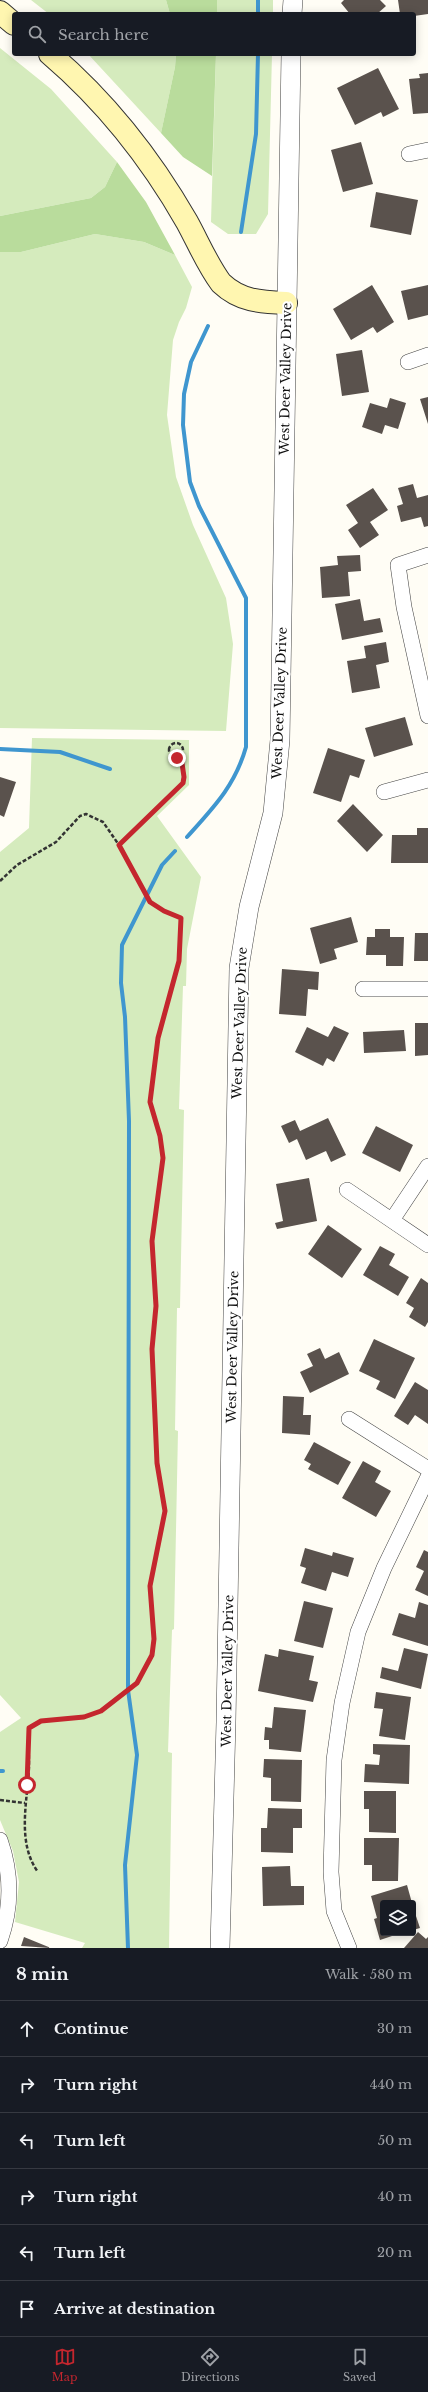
<!DOCTYPE html>
<html lang="en">
<head>
<meta charset="utf-8">
<style>
	:root { --surface:#171b24; --page:#242831; --text:#f1f3f6; --muted:#9ea1a6; --line:#363941; --accent:#c4262e }
	body { margin:0; font-family:"Libre Baskerville",serif; background:var(--page); color:var(--text) }
	.controls { position:absolute; right:12px; bottom:12px; display:grid; overflow:hidden; border-radius:4px; box-shadow:0 2px 10px #0003 }
	.controls button { width:36px; height:36px; display:grid; place-items:center; padding:0; border:0; border-bottom:1px solid var(--line); background:var(--surface); color:var(--text); font:20px sans-serif }
	.stop { position:absolute; width:12px; height:12px; margin:-9px; border:3px solid #c4262e; border-radius:50%; background:#fff }
	.stop.end { background:#c4262e; border-color:#fff; box-shadow:0 1px 4px #0008 }
	.list { margin:0; padding:0; list-style:none }
	h2 { display:flex; justify-content:space-between; align-items:center; height:52px; margin:0; padding:0 16px; font-size:17px }
	h2 small { font-size:13px; font-weight:400; color:var(--muted) }
	.list li { display:grid; grid-template-columns:26px 1fr auto; gap:12px; align-items:center; box-sizing:border-box; height:56px; padding:0 16px; border-top:1px solid var(--line) }
	.list b { display:block; font-size:15px; white-space:nowrap }
	.list em { font-size:13px; font-style:normal; color:var(--muted) }
	.icon { flex:none; width:22px; height:22px; fill:none; stroke:currentColor; stroke-width:2; stroke-linecap:round; stroke-linejoin:round }
	.map { position:relative; flex:none; width:428px; height:1948px; overflow:hidden }
	.search { position:absolute; background:var(--surface); box-shadow:0 2px 10px #0003; left:12px; right:12px; top:12px; height:44px; display:flex; align-items:center; gap:10px; box-sizing:border-box; padding:0 14px; border-radius:4px; color:var(--muted); font-size:15px }
	.sheet { height:388px; background:var(--surface) }
	nav { display:flex; justify-content:space-around; align-items:center; box-sizing:border-box; height:56px; border-top:1px solid var(--line); background:var(--surface); font-size:11px; color:var(--muted) }
	nav a { display:grid; justify-items:center; gap:2px }
	nav .on { color:var(--accent) }
	.map>svg:first-child { display:block }
	.green { fill:#d5ebbd }
	.forest { fill:#b9dc9c }
	.lines { fill:none; stroke-linecap:round; stroke-linejoin:round }
	.stream { stroke:#3f96cf; stroke-width:4 }
	.building { fill:#5a524d }
	.minor-casing { stroke:#444; stroke-width:16 }
	.tertiary-casing { stroke:#444; stroke-width:20 }
	.secondary-casing { stroke:#333; stroke-width:24 }
	.path { stroke:#333; stroke-width:2.5; stroke-dasharray:4 2; stroke-linecap:butt }
	.minor { stroke:#fff; stroke-width:15 }
	.tertiary { stroke:#fff; stroke-width:19 }
	.secondary { stroke:#fff6b0; stroke-width:22 }
	.route { stroke:#c4262e; stroke-width:5 }
	.labels { text-anchor:middle; stroke-width:4; stroke-linejoin:round; paint-order:stroke }
	.street-label { font-size:13px; fill:#111; stroke:#fff }
</style>
</head>
<body>
<div class="map">
<svg width="428" height="1948" viewBox="0 0 428 1948">
	<rect width="100%" height="100%" fill="#fffdf5"/>
	<path class="green" d="M31 0H166L170 14H49Z
		M217 0H273V14H217Z
		M0 48 51 89 117 162 105 187 91 198 0 216Z
		M88 54H176L175 67 161 133Z
		M216 54H272L268 214 256 234H228L211 222Z
		M95 234 144 242 175 255 192 287 186 308 179 322 173 340 167 415 176 477 193 525 226 598 233 644 226 731 0 728V252H21Z
		M32 738 189 740V785L157 816 201 877 187 949 186 986H183L179 1109 184 1110 180 1308H177L175 1430 178 1431 174 1629 172 1630 168 1752 172 1753 169 1948H82L85 1943 15 1922 19 1882 13 1851 0 1820V1732L21 1718 0 1695V852L29 828Z"/>
	<path class="forest" d="M166 0H217V14H170Z
		M176 54H216L212 176 183 157 161 133 175 67Z
		M117 162 146 202 175 255 144 242 95 234 21 252H0V216L91 198 105 187Z"/>
	<g class="lines">
		<path class="stream" d="M258 14V0
			M241 232 256 134 258 54
			M0 749 60 752 110 769
			M187 837C213 808 235 786 246 747V598L199 506 190 482 183 425 184 394 191 362 208 326
			M0 1771H3
			M128 1948 125 1865 137 1755 128 1690 129 1121 125 1017 121 983 122 945 162 865 175 851"/>
	</g>
	<path class="building" d="M344 0H380L386 6 377 14H356L354 12 350 14 341 3Z
		M398 0H428V14L414 16 400 14Z
		M378 68 399 109 383 117 381 112 355 125 337 88Z
		M428 73V113L413 114 409 79 420 78 419 74Z
		M361 142 373 184 343 192 331 150Z
		M376 192 418 200 411 235 370 227Z
		M372 285 394 322 377 333 373 327 351 340 333 309Z
		M428 285V315L408 320 401 291Z
		M362 350 369 392 342 396 336 354Z
		M428 397V424L420 399Z
		M390 398 406 403 398 429 385 425 382 434 362 427 370 403 387 408Z
		M413 484 417 498 428 495V526L424 527 421 517 401 522 397 506 403 504 398 488Z
		M373 488 388 510 370 522 379 535 360 548 348 530 358 523 346 505Z
		M360 555 361 571 348 572 350 596 322 598 320 567 338 565 337 556Z
		M360 599 364 621 380 618 383 632 342 640 335 604Z
		M386 642 389 662 376 665 380 688 352 693 347 661 366 658 364 646Z
		M405 717 413 745 374 757 365 728Z
		M328 748 365 760 359 778 350 775 341 802 313 793Z
		M0 777 16 782 4 817 0 815Z
		M353 804 383 835 367 852 337 821Z
		M417 828H428V863H391L392 835H417Z
		M351 917 358 942 334 949 337 959 320 964 310 928Z
		M375 929H390V937H404L403 966H386V955H366L367 937H375Z
		M415 933H428V961H414Z
		M282 969 319 972 318 990 308 989 306 1016 279 1014Z
		M415 1023H428V1055L415 1056Z
		M334 1026 349 1033 334 1062 327 1058 323 1066 295 1052 307 1027 328 1037Z
		M404 1030 406 1051 364 1053 363 1032Z
		M328 1118 346 1155 331 1162 326 1151 306 1160 297 1139 289 1143 281 1126 295 1120 300 1131Z
		M376 1126 413 1145 400 1172 362 1153Z
		M309 1178 317 1221 277 1229 275 1223 283 1221 276 1184Z
		M328 1225 362 1249 342 1278 308 1254Z
		M380 1246 395 1254 389 1265 409 1277 398 1296 363 1275Z
		M421 1278 428 1283V1322L425 1327 409 1317 414 1308 406 1303Z
		M374 1339 415 1358 395 1399 376 1389 380 1381 359 1371Z
		M320 1348 325 1359 339 1352 349 1374 310 1393 300 1372 313 1366 307 1354Z
		M415 1382 428 1390V1424L415 1415 408 1425 394 1416Z
		M283 1396 304 1397 303 1415H311L310 1435 282 1433Z
		M314 1442 351 1462 338 1485 308 1469 311 1464 304 1460Z
		M363 1461 381 1471 375 1482 391 1491 376 1517 342 1498Z
		M305 1548 332 1556 333 1552 354 1558 348 1577 332 1572 326 1591 301 1583 306 1568 300 1566Z
		M424 1550 428 1552V1596L415 1590 424 1571 416 1567Z
		M304 1601 333 1608 323 1648 294 1641Z
		M419 1602 428 1605V1646L392 1635 399 1613 415 1618Z
		M404 1648 428 1654 421 1689 380 1678 382 1667 398 1671Z
		M279 1649 314 1656 309 1680 318 1682 313 1702 258 1691 265 1654 278 1657Z
		M376 1692 411 1697 405 1740 379 1736 383 1709 374 1708Z
		M274 1707 306 1710 301 1752 269 1749V1740H264L265 1727 272 1728Z
		M373 1744 410 1745 409 1784 364 1782 365 1764 379 1765 380 1755 373 1754Z
		M264 1759 302 1760 301 1802 271 1801V1778L263 1777Z
		M364 1791H396V1833L369 1832V1809H364Z
		M268 1808 302 1809V1828H293V1853L261 1852V1828H267Z
		M364 1838H399L398 1881H372V1865H364Z
		M290 1866 291 1886H304V1905L263 1906 262 1867Z
		M407 1885 412 1903H383V1933H401L380 1940 374 1919 377 1918 371 1896Z
		M413 1907 420 1928 413 1930Z
		M418 1932 426 1939 428 1937V1948H404Z
		M24 1937 51 1948 21 1946Z"/>
	<g class="lines">
		<g class="minor-casing">
			<path id="minor" d="M409 154 428 150
				M408 362 428 355
				M428 555 398 565 404 607 428 716
				M384 792 428 780
				M363 989H428
				M347 1190 428 1245
				M392 1220 428 1166
				M349 1419 428 1469
				M0 1840C12 1874 12 1907 0 1941
				M349 1948 334 1911 331 1872 334 1760 342 1703 358 1632 384 1568 428 1477"/>
		</g>
		<g class="tertiary-casing">
			<path id="tertiary" d="M292 14 293 0
				M220 1948 226 1722 239 968 249 907 273 813 280 740 291 54"/>
		</g>
		<g class="secondary-casing">
			<path id="secondary" d="M0 12 14 24
				M50 54C105 101 151 159 187 222 198 242 207 264 221 283 240 301 260 302 286 303"/>
		</g>
		<path class="path" d="M169 750a7 7 0 1 1 14 0a7 7 0 1 1-14 0Z
			M119 845 183 783 184 771 181 756
			M0 881 17 865 56 842 80 816 86 814 103 822 119 845 150 902 164 911 181 918 179 961 158 1038 150 1102 160 1136 163 1158 152 1241 156 1306 152 1349 157 1463 165 1511 150 1586 154 1639 152 1655 137 1683 101 1711 84 1717 41 1721 29 1728C28 1741 29 1753 29 1766 28 1799 16 1842 38 1872
			M0 1800 25 1803"/>
		<use href="#minor" class="minor"/>
		<use href="#tertiary" class="tertiary"/>
		<use href="#secondary" class="secondary"/>
	</g>
	<g class="lines">
		<path class="route" d="M27 1785 29 1728 41 1721 84 1717 101 1711 137 1683 152 1655 154 1639 150 1586 165 1511 157 1463 152 1349 156 1306 152 1241 163 1158 160 1136 150 1102 158 1038 179 961 181 918 164 911 150 902 119 845 183 783 184 777 181 756 177 758"/>
	</g>
	<g class="labels">
		<g class="street-label">
			<text transform="translate(285 379) rotate(-89)" y="5">West Deer Valley Drive</text>
			<text transform="translate(279 703) rotate(-88)" y="5">West Deer Valley Drive</text>
			<text transform="translate(239 1023) rotate(-88)" y="5">West Deer Valley Drive</text>
			<text transform="translate(232 1347) rotate(-89)" y="5">West Deer Valley Drive</text>
			<text transform="translate(227 1671) rotate(-89)" y="5">West Deer Valley Drive</text>
		</g>
	</g>
</svg>
<div class="controls">
<button><svg class="icon" aria-label="layers" viewBox="0 0 24 24"><path d="M12 4l9 5-9 5-9-5zM3 14l9 5 9-5"/></svg></button>
</div>
<div class="stop" style="left:27px;top:1785px"></div>
<div class="stop end" style="left:177px;top:758px"></div>
<div class="search"><svg class="icon" aria-label="search" viewBox="0 0 24 24"><circle cx="10" cy="10" r="6"/><path d="M15 15l6 6"/></svg>Search here</div>
</div>
<section class="sheet">
<h2>8 min<small>Walk · 580 m</small></h2>
<ul class="list">
<li><svg class="icon" aria-label="ahead" viewBox="0 0 24 24"><path d="M12 20V5M6 11l6-6 6 6"/></svg><div><b>Continue</b></div><em>30 m</em></li>
<li><svg class="icon" aria-label="right" viewBox="0 0 24 24"><path d="M7 20v-9h11M14 6l5 5-5 5"/></svg><div><b>Turn right</b></div><em>440 m</em></li>
<li><svg class="icon" aria-label="left" viewBox="0 0 24 24"><path d="M17 20v-9H6M10 6l-5 5 5 5"/></svg><div><b>Turn left</b></div><em>50 m</em></li>
<li><svg class="icon" aria-label="right" viewBox="0 0 24 24"><path d="M7 20v-9h11M14 6l5 5-5 5"/></svg><div><b>Turn right</b></div><em>40 m</em></li>
<li><svg class="icon" aria-label="left" viewBox="0 0 24 24"><path d="M17 20v-9H6M10 6l-5 5 5 5"/></svg><div><b>Turn left</b></div><em>20 m</em></li>
<li><svg class="icon" aria-label="arrive" viewBox="0 0 24 24"><path d="M6 21V4h12l-3 4 3 4H6"/></svg><div><b>Arrive at destination</b></div></li>
</ul>
</section>
<nav>
<a class="on"><svg class="icon" aria-label="map" viewBox="0 0 24 24"><path d="M3 6l6-2 6 2 6-2v14l-6 2-6-2-6 2zM9 4v14M15 6v14"/></svg>Map</a>
<a><svg class="icon" aria-label="directions" viewBox="0 0 24 24"><path d="M12 3l9 9-9 9-9-9zM9 14v-3h6M13 9l2 2-2 2"/></svg>Directions</a>
<a><svg class="icon" aria-label="saved" viewBox="0 0 24 24"><path d="M7 4h10v16l-5-4-5 4z"/></svg>Saved</a>
</nav>
</body>
</html>
